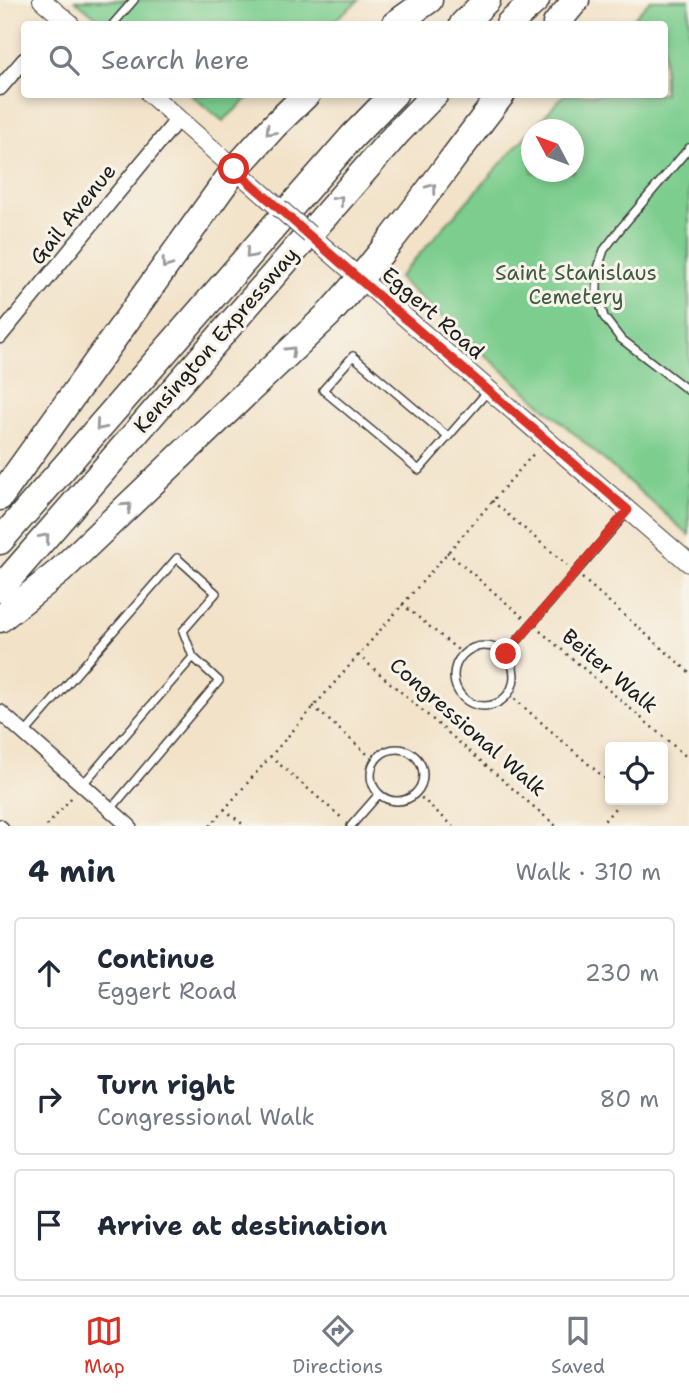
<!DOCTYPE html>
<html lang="en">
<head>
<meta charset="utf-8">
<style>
	:root { --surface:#fff; --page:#f6f6f7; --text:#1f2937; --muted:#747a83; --line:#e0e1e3; --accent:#d93025 }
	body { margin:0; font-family:"Shantell Sans",sans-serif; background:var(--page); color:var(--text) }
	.controls { position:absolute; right:21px; bottom:21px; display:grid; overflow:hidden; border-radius:7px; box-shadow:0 4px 10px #0003 }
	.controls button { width:63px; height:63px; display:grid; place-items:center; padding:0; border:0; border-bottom:2px solid var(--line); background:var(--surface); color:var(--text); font:35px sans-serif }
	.compass { position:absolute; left:521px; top:119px; width:63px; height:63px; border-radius:50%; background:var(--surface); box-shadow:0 4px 10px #0003; rotate:311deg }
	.stop { position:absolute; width:21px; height:21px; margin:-16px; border:5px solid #d93025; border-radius:50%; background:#fff }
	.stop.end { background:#d93025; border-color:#fff; box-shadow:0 2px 7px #0008 }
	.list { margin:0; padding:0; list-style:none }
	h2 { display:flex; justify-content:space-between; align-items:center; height:91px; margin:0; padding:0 28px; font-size:30px }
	h2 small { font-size:23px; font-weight:400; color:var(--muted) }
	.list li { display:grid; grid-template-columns:46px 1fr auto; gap:21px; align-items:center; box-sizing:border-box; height:112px; margin:0 14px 14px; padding:0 14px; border:2px solid var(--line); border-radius:7px }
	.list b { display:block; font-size:26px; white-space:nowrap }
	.list p { margin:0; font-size:23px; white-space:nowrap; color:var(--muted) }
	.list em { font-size:23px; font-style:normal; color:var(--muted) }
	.icon { flex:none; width:38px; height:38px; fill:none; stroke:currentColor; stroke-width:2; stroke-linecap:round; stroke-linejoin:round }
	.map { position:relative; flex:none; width:689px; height:826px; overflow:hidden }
	.search { position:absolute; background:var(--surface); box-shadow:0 4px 10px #0003; left:21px; right:21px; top:21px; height:77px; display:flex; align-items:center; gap:18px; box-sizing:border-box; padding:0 24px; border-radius:7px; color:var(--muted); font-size:26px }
	.sheet { height:469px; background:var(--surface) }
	nav { display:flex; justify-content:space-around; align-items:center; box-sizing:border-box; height:98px; border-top:2px solid var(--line); background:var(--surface); font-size:19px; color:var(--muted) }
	nav a { display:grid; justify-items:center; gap:4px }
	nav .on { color:var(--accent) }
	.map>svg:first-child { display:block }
	.green { fill:#7bcd8e; stroke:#4c7455; stroke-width:2 }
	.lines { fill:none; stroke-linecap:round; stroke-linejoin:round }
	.service-casing { stroke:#3c3a36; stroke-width:10 }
	.minor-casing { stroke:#3c3a36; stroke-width:17 }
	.tertiary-casing { stroke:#3c3a36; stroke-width:20 }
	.motorway-casing { stroke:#3c3a36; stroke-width:29 }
	.path { stroke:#3c3a36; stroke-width:2.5; stroke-dasharray:2 5; stroke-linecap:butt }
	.service { stroke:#fff; stroke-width:7 }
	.minor { stroke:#fff; stroke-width:14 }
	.tertiary { stroke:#fff; stroke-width:18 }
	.motorway { stroke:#fff; stroke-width:26 }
	.tertiary-bridge-casing { stroke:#3c3a36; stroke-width:20; stroke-linecap:butt }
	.tertiary-bridge { stroke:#fff; stroke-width:18 }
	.oneway { stroke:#999 }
	.route { stroke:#d93025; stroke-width:9 }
	.labels { text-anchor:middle; stroke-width:6; stroke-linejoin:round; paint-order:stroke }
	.street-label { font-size:21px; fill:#1c1c1c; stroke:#f7f3e8 }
	.park-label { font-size:21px; fill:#3d5a44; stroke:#f7f3e8 }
</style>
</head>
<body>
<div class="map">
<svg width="689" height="826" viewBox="0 0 689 826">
	<rect width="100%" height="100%" fill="#f7f3e8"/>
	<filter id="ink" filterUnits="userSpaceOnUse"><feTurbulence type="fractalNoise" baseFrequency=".0143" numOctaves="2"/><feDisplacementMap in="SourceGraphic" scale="14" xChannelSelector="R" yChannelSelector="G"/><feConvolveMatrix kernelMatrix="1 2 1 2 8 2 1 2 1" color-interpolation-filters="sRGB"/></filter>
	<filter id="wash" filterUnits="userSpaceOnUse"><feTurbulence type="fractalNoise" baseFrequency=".00686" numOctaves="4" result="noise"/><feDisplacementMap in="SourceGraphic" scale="28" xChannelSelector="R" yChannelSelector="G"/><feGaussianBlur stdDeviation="1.57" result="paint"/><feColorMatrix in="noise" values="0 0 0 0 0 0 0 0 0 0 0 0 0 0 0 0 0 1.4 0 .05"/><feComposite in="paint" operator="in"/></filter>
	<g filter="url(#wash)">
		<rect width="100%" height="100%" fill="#f2e2c8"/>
		<path class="green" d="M75 0H359L330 24H105Z
			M650 0H689V535L398 278 531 130 532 172H574V130L532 129 564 95 664 94V24H628Z
			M191 95H252L223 121Z"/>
	</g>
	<g filter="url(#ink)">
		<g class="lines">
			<g class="service-casing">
				<path id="service" d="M113 24 134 0
					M689 148 620 229 604 250 597 271V294L604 317 620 338 689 391
					M448 437 353 356 323 390 419 470 488 391
					M454 676a30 30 0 1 1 60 0a30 30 0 1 1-60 0Z
					M506 654 628 511
					M25 733 177 558 216 593 183 631 193 657 83 784
					M371 775a26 26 0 1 1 52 0a26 26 0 1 1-52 0Z
					M111 809 219 681 193 657
					M0 823 4 826
					M351 826 379 794"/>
			</g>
			<g class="minor-casing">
				<path id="minor" d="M0 88 24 60
					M0 336 178 119
					M0 712 129 826"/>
			</g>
			<g class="tertiary-casing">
				<path id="tertiary" d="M42 0 70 24
					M150 94 279 208
					M310 235 689 563"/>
			</g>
			<g class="motorway-casing">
				<path id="motorway" d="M395 24 429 0
					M463 24 487 0
					M509 24 536 0
					M556 24 576 0
					M0 497 235 169 274 126 307 94
					M0 541 352 137 394 94
					M0 589 398 132 435 94
					M0 619 60 571 329 314C392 245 444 168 502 94"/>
			</g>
			<path class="path" d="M492 501 567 565
				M447 552 524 618
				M582 578 689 672
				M402 604 463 654
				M540 631 689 759
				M358 655 556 826
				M509 694 610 783
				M313 706 375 761
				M270 756 343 819
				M416 793 453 826
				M224 809 245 826
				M47 826 72 797
				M210 826 536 451
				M600 826 615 808 614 800"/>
			<use href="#service" class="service"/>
			<use href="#minor" class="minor"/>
			<use href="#tertiary" class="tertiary"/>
			<use href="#motorway" class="motorway"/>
			<g class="tertiary-bridge-casing">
				<path id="tertiary-bridge" d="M279 208 310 235"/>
			</g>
			<use href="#tertiary-bridge" class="tertiary-bridge"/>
		</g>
		<defs><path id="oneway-chevron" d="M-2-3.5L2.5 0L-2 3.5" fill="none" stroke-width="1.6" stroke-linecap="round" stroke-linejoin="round" transform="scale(1.75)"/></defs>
		<g class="oneway">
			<use href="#oneway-chevron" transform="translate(270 131) rotate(134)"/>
			<use href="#oneway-chevron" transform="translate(432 188) rotate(-53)"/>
			<use href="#oneway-chevron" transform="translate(339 200) rotate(-49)"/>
			<use href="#oneway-chevron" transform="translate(250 254) rotate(131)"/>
			<use href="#oneway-chevron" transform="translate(166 264) rotate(126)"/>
			<use href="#oneway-chevron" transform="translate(291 351) rotate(-44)"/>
			<use href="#oneway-chevron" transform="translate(100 426) rotate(131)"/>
			<use href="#oneway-chevron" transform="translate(127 507) rotate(-43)"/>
			<use href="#oneway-chevron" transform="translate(45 538) rotate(-49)"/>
		</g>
	</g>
	<g class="lines" filter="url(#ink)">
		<path class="route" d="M234 169 360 280 628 510 506 654"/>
	</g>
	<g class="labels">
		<g class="street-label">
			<text transform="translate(73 214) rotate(-51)" y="7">Gail Avenue</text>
			<text transform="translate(433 313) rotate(41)" y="7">Eggert Road</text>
			<text transform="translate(216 340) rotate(-49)" y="7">Kensington Expressway</text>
			<text transform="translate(610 671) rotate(40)" y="7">Beiter Walk</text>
			<text transform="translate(468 727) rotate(41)" y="7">Congressional Walk</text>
		</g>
		<g class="park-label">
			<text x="576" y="280">Saint Stanislaus<tspan x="576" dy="24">Cemetery</tspan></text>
		</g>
	</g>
</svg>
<div class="controls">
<button><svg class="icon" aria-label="locate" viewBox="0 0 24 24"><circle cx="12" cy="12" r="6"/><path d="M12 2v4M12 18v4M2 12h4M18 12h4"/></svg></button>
</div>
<svg class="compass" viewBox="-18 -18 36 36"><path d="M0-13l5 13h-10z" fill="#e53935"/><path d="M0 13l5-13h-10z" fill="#747a83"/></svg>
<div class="stop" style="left:234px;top:169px"></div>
<div class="stop end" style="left:506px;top:654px"></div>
<div class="search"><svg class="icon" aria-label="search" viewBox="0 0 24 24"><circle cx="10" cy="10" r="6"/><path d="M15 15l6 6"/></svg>Search here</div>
</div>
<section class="sheet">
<h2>4 min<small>Walk · 310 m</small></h2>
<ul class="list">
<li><svg class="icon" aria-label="ahead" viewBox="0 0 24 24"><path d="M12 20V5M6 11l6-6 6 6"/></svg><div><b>Continue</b><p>Eggert Road</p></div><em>230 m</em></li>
<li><svg class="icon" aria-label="right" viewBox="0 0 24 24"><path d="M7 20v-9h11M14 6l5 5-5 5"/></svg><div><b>Turn right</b><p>Congressional Walk</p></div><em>80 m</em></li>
<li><svg class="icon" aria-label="arrive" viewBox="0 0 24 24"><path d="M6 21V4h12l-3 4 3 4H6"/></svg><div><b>Arrive at destination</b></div></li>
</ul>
</section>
<nav>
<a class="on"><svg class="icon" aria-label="map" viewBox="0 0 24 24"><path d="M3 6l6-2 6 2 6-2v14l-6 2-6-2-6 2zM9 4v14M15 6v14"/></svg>Map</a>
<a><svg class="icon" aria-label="directions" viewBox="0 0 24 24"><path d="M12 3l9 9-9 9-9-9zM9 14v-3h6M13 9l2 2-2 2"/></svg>Directions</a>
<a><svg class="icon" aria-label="saved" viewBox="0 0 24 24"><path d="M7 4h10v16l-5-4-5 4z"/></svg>Saved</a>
</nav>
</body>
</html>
